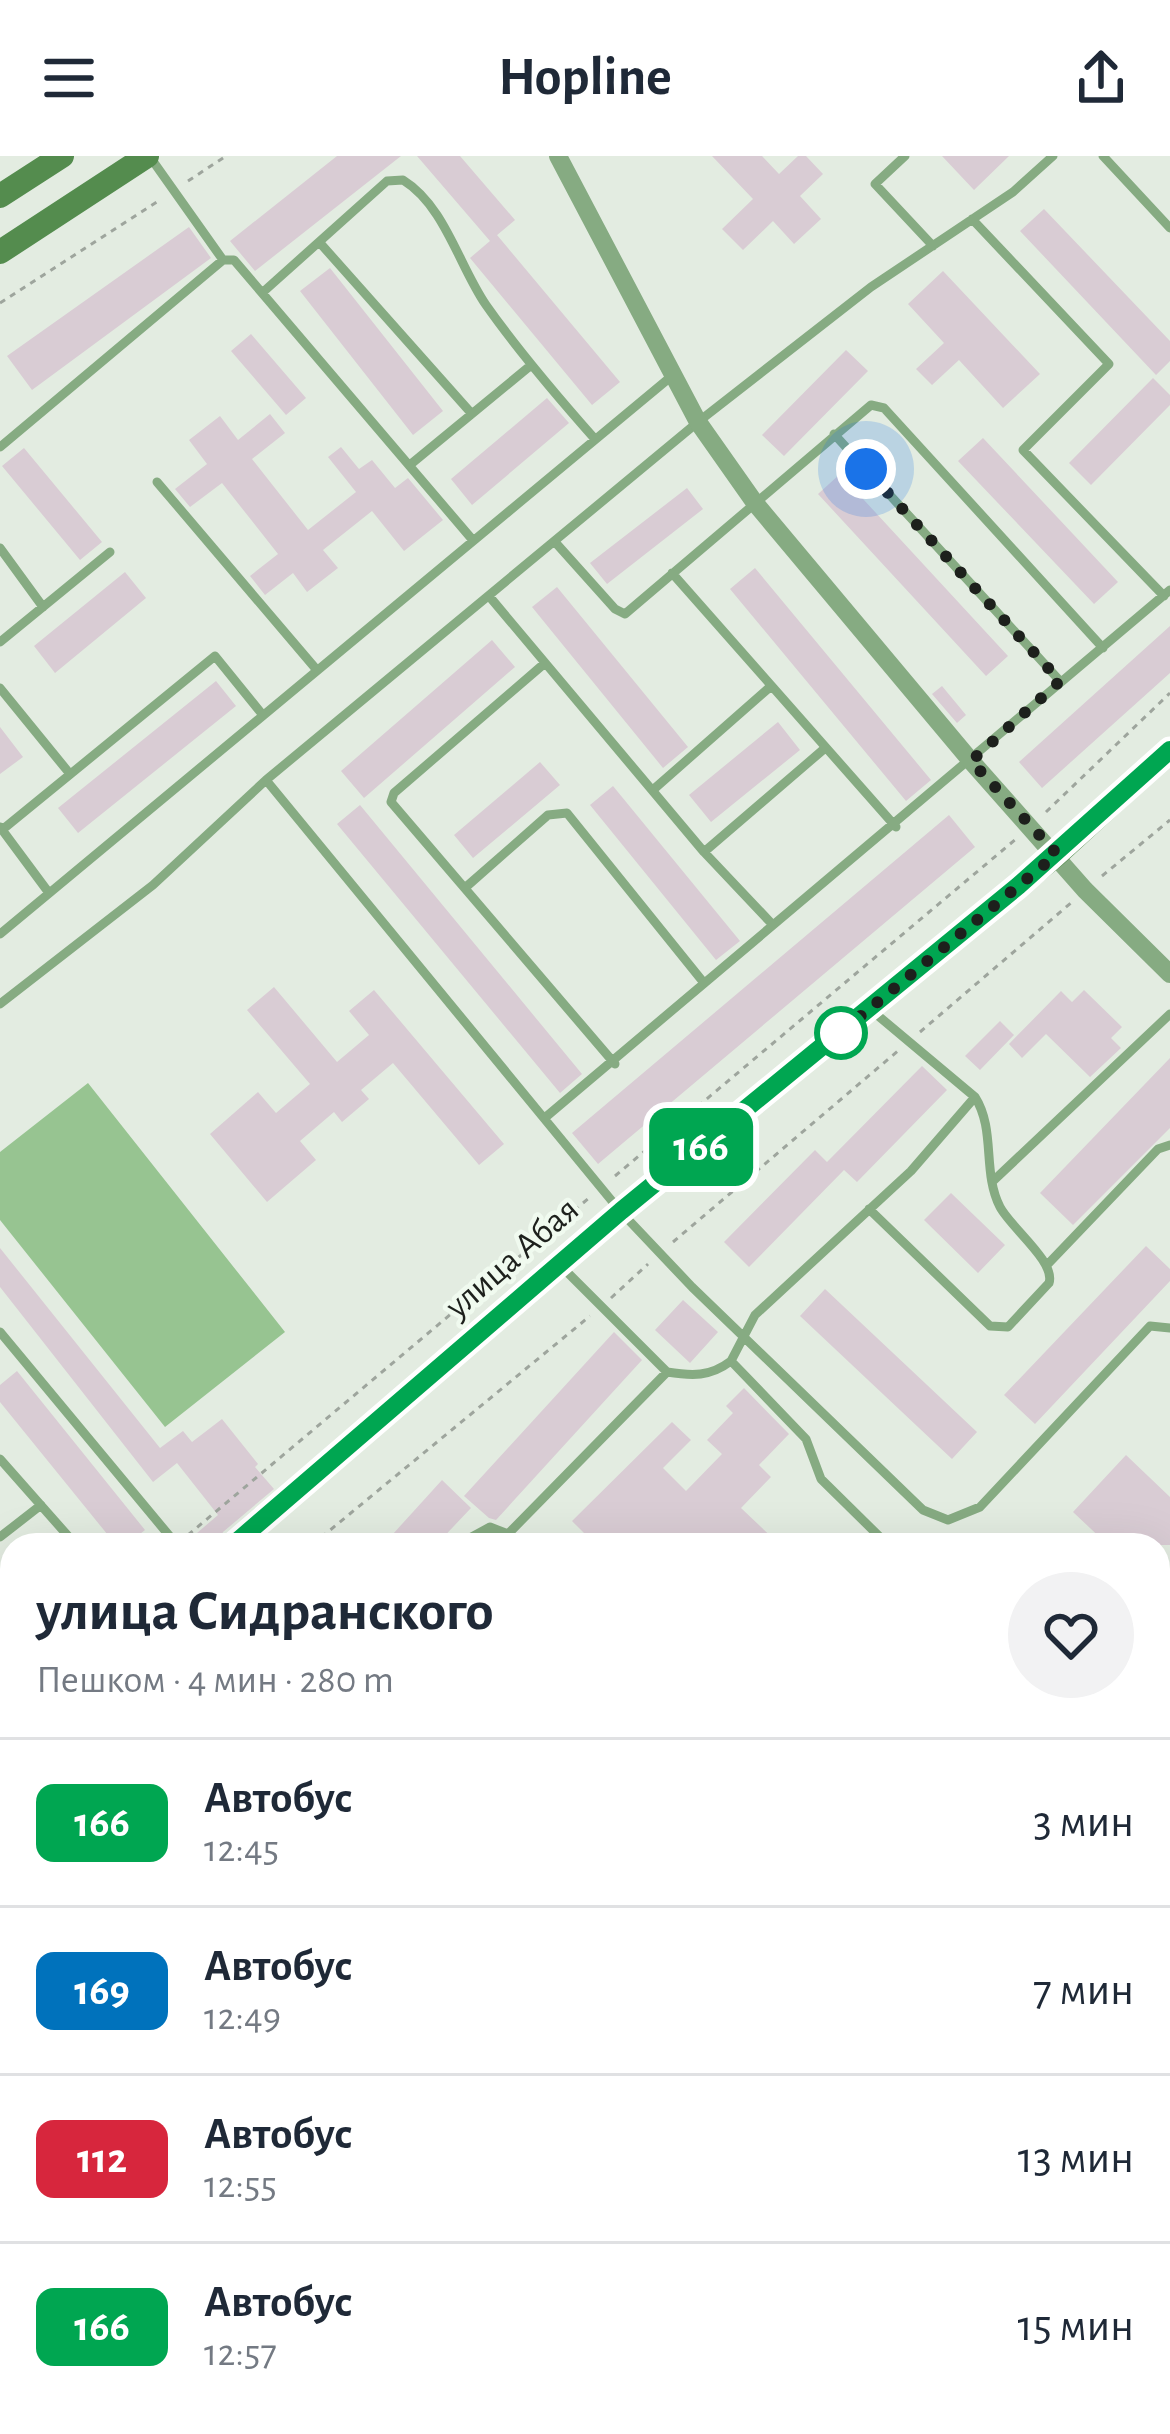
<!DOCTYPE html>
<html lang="ru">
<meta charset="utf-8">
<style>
:root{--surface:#fff;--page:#f2f2f3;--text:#1f2937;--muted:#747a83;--line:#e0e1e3}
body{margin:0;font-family:"Alegreya Sans",sans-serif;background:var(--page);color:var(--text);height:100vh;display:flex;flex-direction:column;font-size:45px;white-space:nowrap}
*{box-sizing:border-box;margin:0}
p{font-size:39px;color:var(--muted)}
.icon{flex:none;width:66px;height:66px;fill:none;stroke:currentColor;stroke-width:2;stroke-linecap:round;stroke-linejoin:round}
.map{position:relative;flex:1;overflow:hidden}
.side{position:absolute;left:0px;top:1377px;width:1170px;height:903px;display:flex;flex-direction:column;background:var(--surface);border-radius:36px 36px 0 0;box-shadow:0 12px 48px #0002}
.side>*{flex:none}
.badge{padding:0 24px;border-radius:18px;font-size:42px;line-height:78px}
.you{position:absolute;width:60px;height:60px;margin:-30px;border:9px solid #fff;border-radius:50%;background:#1a73e8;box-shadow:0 0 0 18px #1a73e833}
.map>.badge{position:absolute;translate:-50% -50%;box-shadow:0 0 0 6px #fff}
.round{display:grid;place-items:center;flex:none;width:126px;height:126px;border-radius:63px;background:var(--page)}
.headline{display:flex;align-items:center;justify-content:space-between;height:204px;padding:0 36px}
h1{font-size:57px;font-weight:700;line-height:90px}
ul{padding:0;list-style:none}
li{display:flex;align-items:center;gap:36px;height:168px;padding:0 36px;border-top:3px solid var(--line)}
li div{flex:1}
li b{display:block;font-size:45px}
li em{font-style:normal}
li .badge{min-width:132px;font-weight:700;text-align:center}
header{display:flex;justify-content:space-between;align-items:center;height:156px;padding:0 36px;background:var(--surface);font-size:54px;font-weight:700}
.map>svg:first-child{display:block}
</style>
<header><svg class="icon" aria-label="menu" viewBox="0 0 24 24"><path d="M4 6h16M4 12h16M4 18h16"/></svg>Hopline<svg class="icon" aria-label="share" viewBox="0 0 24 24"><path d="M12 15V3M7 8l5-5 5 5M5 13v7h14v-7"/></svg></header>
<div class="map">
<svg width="1170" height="2278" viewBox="0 0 1170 2278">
<rect width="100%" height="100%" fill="#e3ece1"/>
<path fill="#97c491" d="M88,927L285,1176L165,1271L0,1064V996Z
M1170,1751V1869L1158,1858V1765Z"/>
<path fill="#d9ccd4" d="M337,0H401L255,115L230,85Z
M417,0H460L515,64L490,85Z
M712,0H762L779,18L798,0H806L823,18L800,40L821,63L794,88L773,65L743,94L722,73L753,43Z
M942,0H1009L974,34Z
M1044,53L1170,185V205L1156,219L1020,75Z
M189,71L211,102L32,234L7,200Z
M497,79L620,226L592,249L470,102Z
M330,112L443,255L413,279L300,135Z
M943,115L1040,218L1003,252L959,204L932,229L916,213L944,187L908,148Z
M251,178L306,242L286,259L231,195Z
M846,194L868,215L784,300L762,279Z
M1153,222L1170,239V249L1091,329L1069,307Z
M547,242L569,267L472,349L451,323Z
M270,258L285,277L252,303L308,374L356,336L328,301L341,291L359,313L372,304L395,332L408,322L443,364L404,395L372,355L323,394L338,412L307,436L293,417L265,439L250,420L278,398L222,327L190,351L175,333L207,308L189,284L220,260L238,284Z
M983,282L1118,426L1094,448L958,305Z
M24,292L102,386L80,404L2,310Z
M840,318L1008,500L986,520L818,338Z
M687,332L703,353L607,428L590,407Z
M755,412L931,624L906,645L730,433Z
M125,416L146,442L55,517L34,490Z
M557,431L688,591L663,612L532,451Z
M1170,470V517L1042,632L1019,606Z
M492,484L515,511L364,642L341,615Z
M216,525L236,550L78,677L58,652Z
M942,530L966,559L957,567L932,538Z
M778,566L800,594L711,666L689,639Z
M0,571L23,601L0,618Z
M540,606L560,629L473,702L454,679Z
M613,630L740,785L716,804L590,649Z
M360,649L582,918L560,937L337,668Z
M949,659L975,691L598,1008L572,977Z
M274,831L337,906L369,879L349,855L374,834L504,988L479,1009L393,907L361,934L369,943L342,966L334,956L300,985L316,1004L267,1046L210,978L258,936L276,957L310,928L247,854Z
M1084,834L1122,871L1111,882L1121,892L1090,921L1046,878L1022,902L1009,888L1061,835L1072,846Z
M1000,865L1014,879L980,914L965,900Z
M1170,902V972L1073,1069L1040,1037Z
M922,910L947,934L857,1026L844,1014L749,1111L724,1086L815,994L827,1006Z
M951,1037L1005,1089L978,1117L924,1064Z
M1146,1090L1170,1113V1125L1035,1268L1004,1239Z
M0,1092L160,1292L183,1275L192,1286L222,1263L258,1308L255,1311L274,1333L223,1376L217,1389H207L197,1377L218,1359L177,1307L153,1326L0,1131Z
M825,1133L977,1276L952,1303L800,1160Z
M683,1144L718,1176L690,1207L655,1174Z
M614,1176L642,1204L496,1364L489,1362L464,1340Z
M17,1215L145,1374L126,1389H116L0,1246V1229Z
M744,1232L789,1278L759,1309L771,1321L741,1352L780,1389H596L572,1365L672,1266L691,1284L663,1312L686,1335L722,1298L707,1284L733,1257L726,1250Z
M1126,1299L1170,1341V1389H1108L1073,1356Z
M442,1324L471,1352L436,1389H383Z"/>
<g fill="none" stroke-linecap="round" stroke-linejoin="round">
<path stroke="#9ea59d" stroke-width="3" stroke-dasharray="6 6" stroke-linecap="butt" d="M188,25L226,0
M0,147L160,44
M1046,656L1170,537
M1102,720L1170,664
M920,876L1072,746
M615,1020L1016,683
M673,1086L899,894
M611,1142L648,1108
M188,1379L589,1042
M312,1389L590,1160
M0,1533L12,1522
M0,1649L12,1638"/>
<path stroke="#86ab82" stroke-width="9" d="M905,0L875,28L933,90
M1103,0L1170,72
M150,1L223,104
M972,63L1109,208L1023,294L1164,440
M320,87L472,258
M262,137L387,25L403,24C445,50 459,110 486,149C519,196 556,239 594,282
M834,278L1060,525
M0,291L223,104H234L471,382
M411,308L530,210
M157,326L316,513
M555,386L615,453L625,458L871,249L884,252L1103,492
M0,392L43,451
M672,417L896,671
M489,440L704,696L773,769
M0,486L110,396
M545,507L394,637L391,646L615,908
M0,532L70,618
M266,624L621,1056L692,1131L923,1354L948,1364L980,1351L1150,1170L1170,1172
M654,633L770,531
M0,671L49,737
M2,674L215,500L262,558
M704,696L824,593
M466,731L548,659L567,657L704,827
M0,778L673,219
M0,848L153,729L266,624L698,266L871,131L1013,36L1053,0
M547,960L1170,434
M992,1026L1170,858
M869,1053L990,1170L1008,1171L1049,1127C1056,1106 1011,1072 1000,1051C982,1016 996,974 975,941L870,853
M560,1109L667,1216
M1047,1109L1158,993L1170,989
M0,1176L177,1389
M0,1303L76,1389
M0,1381L41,1349
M457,1389L490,1371L508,1378L667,1216C692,1220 710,1221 731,1205
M888,1389L821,1323L806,1283L731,1205L755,1159L911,1015L975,941
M0,1510L12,1500
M0,1797L12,1787
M0,1829L12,1840
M0,2000L12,2012
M1158,2029L1170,2017
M0,2082L12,2093
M0,2110L12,2099
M1158,2239L1170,2227
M0,2241L12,2252
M28,2268L38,2278
M156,2268L166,2278
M459,2268L469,2278
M777,2268L787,2278
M888,2268L897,2278
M1075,2268L1085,2278
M722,2278L732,2268
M1122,2278L1131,2268"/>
<path stroke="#86ab82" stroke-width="18" d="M558,0L698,266L755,347L971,605L1085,734L1170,818"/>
<path stroke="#548c4e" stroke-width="24" d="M0,40L62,0
M0,96L147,0
M234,1389L621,1056L1057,698L1170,594
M0,1587L12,1577"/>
</g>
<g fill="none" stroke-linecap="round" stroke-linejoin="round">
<g stroke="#fff" stroke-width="27">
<path id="line" d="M233,1389L621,1055L1018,730L1170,594"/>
</g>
<use href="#line" stroke="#00a651" stroke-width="18"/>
<path stroke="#1d201c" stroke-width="12" stroke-dasharray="0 21.6" d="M841,877L834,882L1057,698L971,605L1060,525L866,313"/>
</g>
<circle fill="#fff" stroke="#00a651" stroke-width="6" cx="841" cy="877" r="24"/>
<g text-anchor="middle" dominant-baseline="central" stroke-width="9" stroke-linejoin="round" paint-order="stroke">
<g font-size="36" fill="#1d201c" stroke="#f0faef">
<text transform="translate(512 1102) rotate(-41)">улица Абая</text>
</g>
</g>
</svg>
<div class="you" style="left:866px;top:313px"></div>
<b class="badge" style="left:701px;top:991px;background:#00a651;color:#fff">166</b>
<section class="side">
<div class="headline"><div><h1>улица Сидранского</h1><p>Пешком · 4 мин · 280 m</p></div><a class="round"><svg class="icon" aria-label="heart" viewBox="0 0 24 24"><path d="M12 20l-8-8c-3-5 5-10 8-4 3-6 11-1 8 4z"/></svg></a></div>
<ul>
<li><span class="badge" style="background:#00a651;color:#fff">166</span><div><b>Автобус</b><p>12:45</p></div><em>3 мин</em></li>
<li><span class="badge" style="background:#0072bc;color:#fff">169</span><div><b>Автобус</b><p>12:49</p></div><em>7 мин</em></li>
<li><span class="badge" style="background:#d7263d;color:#fff">112</span><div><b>Автобус</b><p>12:55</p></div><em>13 мин</em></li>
<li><span class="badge" style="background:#00a651;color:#fff">166</span><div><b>Автобус</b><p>12:57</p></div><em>15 мин</em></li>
</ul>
</section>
</div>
